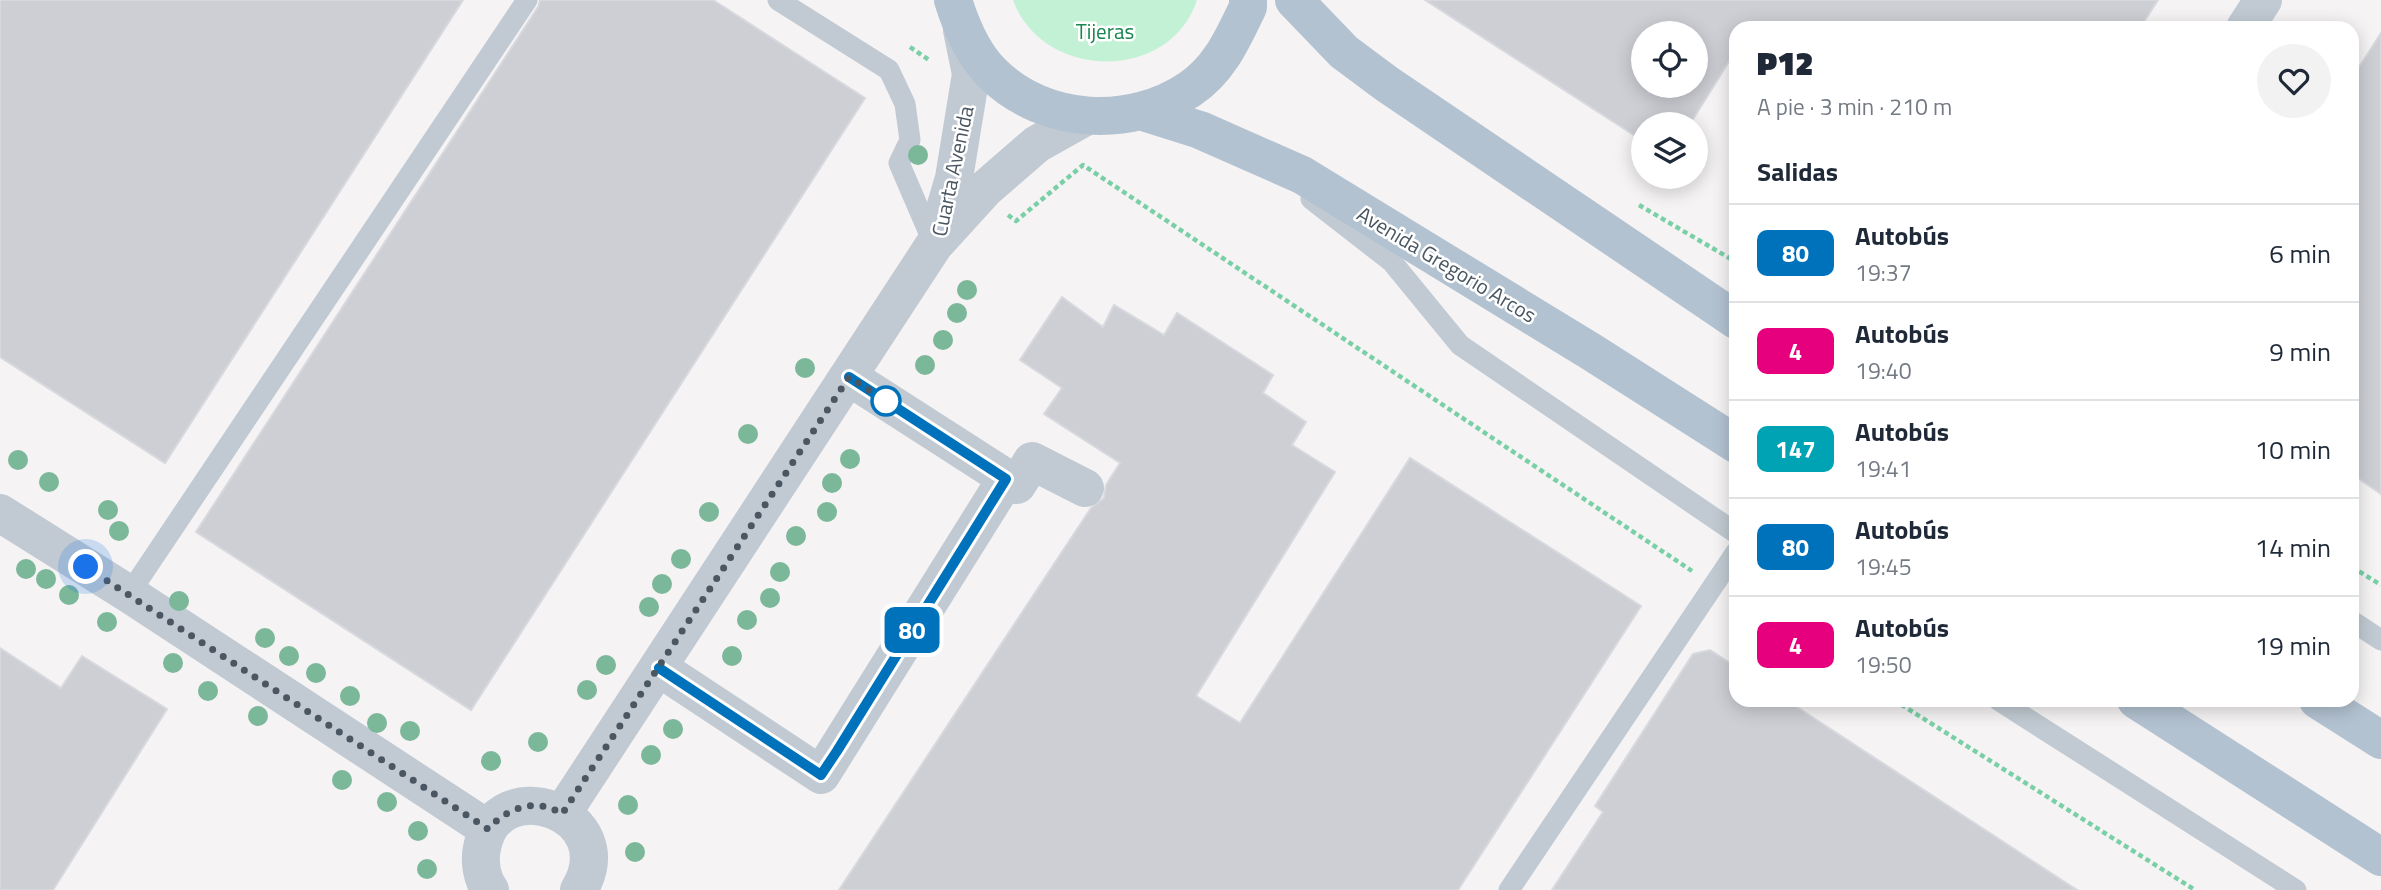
<!DOCTYPE html>
<html lang="es">
<meta charset="utf-8">
<style>
:root{--surface:#fff;--page:#f2f2f3;--text:#1f2937;--muted:#747a83;--line:#e0e1e3}
body{margin:0;font-family:"Titillium Web",sans-serif;background:var(--page);color:var(--text);height:100vh;display:flex;flex-direction:column;font-size:26px;white-space:nowrap}
*{box-sizing:border-box;margin:0}
p{font-size:23px;color:var(--muted)}
.icon{flex:none;width:38px;height:38px;fill:none;stroke:currentColor;stroke-width:2;stroke-linecap:round;stroke-linejoin:round}
.map{position:relative;flex:1;overflow:hidden}
.details{position:absolute;left:1729px;top:21px;width:630px;height:686px;display:flex;flex-direction:column;background:var(--surface);border-radius:21px;box-shadow:0 4px 18px #0003}
.details>*{flex:none}
.badge{padding:0 14px;border-radius:10px;font-size:24px;line-height:46px}
.buttons{position:absolute;left:1631px;top:21px;display:grid;gap:14px}
.buttons a{display:grid;place-items:center;width:77px;height:77px;border-radius:50%;background:var(--surface);box-shadow:0 4px 18px #0003;font-size:35px}
.you{position:absolute;width:35px;height:35px;margin:-18px;border:5px solid #fff;border-radius:50%;background:#1a73e8;box-shadow:0 0 0 10px #1a73e833}
.map>.badge{position:absolute;translate:-50% -50%;box-shadow:0 0 0 4px #fff}
h2{padding:0 28px;font-size:26px;line-height:63px}
.round{display:grid;place-items:center;flex:none;width:74px;height:74px;border-radius:37px;background:var(--page)}
.headline{display:flex;align-items:center;justify-content:space-between;height:119px;padding:0 28px}
h1{font-size:33px;font-weight:800;line-height:52px}
ul{padding:0;list-style:none}
li{display:flex;align-items:center;gap:21px;height:98px;padding:0 28px;border-top:2px solid var(--line)}
li div{flex:1}
li b{display:block;font-size:26px}
li em{font-style:normal}
li .badge{min-width:77px;font-weight:700;text-align:center}
.map>svg:first-child{display:block}
</style>
<div class="map">
<svg width="2381" height="890" viewBox="0 0 2381 890">
<rect width="100%" height="100%" fill="#f5f3f3"/>
<path fill="#c3f1d5" d="M1013,0H1197C1170,83 1042,81 1013,0Z"/>
<path fill="#cdcfd5" stroke="#d7d9de" stroke-width="2" fill-rule="evenodd" d="M0,0H463L165,463L0,357Z
M540,0H713L865,98L471,710L196,532L538,7Z
M1425,0H2158L2140,28H1736V50L1690,124H1643V141ZM1643,33H1696V86H1643Z
M2381,33V494L2352,474V78Z
M1062,297L1103,327L1114,305L1164,335L1177,313L1273,375L1263,393L1306,422L1292,445L1335,472L1196,696L1240,723L1410,458L1641,606L1458,890H839L1091,508L1104,498L1106,485L1120,463L1044,414L1062,388L1020,360Z
M0,648L61,688L82,656L167,709L53,890H0Z
M1710,650L1736,667V700H1786L2077,890H1552L1603,812L1595,806L1693,654Z"/>
<g fill="none" stroke-linecap="round" stroke-linejoin="round">
<path stroke="#7ad0a6" stroke-width="4.5" stroke-dasharray="5 3.5" stroke-linecap="butt" d="M910,47L929,60
M1639,205L1736,262
M1008,215L1016,221L1083,165L1692,571
M2352,567L2381,585
M1894,700L2195,890"/>
<path stroke="#c1cad2" stroke-width="21" d="M778,0L889,70L905,104L910,140L899,163L933,242
M1311,199L1392,262L1460,345L1736,533
M129,594L527,0
M2352,621L2381,640
M1998,700L2296,890
M1509,890L1736,552"/>
<path stroke="#c1cad2" stroke-width="38" d="M2245,28L2263,0
M937,236L954,178L971,74L962,30
M849,377L1017,485L1032,461L1085,488
M0,513L129,594L488,829
M659,668L821,775L1006,479
M562,814L934,245L985,189L1037,144L1087,116
M490,890C482,879 479,862 482,848C496,768 625,813 579,890"/>
<path stroke="#b3c2d1" stroke-width="38" d="M953,0C961,26 973,55 993,74C1045,125 1131,129 1190,89C1220,69 1233,38 1248,7V0
M1294,0L1344,52L1387,84L1736,320
M1143,112L1200,130L1302,175L1590,351L1736,444
M2136,700L2381,857
M2318,700L2381,740"/>
</g>
<g fill="#7bb799">
<circle cx="918" cy="155" r="10"/>
<circle cx="967" cy="290" r="10"/>
<circle cx="957" cy="313" r="10"/>
<circle cx="943" cy="340" r="10"/>
<circle cx="925" cy="365" r="10"/>
<circle cx="805" cy="368" r="10"/>
<circle cx="748" cy="434" r="10"/>
<circle cx="850" cy="459" r="10"/>
<circle cx="18" cy="460" r="10"/>
<circle cx="49" cy="482" r="10"/>
<circle cx="832" cy="483" r="10"/>
<circle cx="108" cy="510" r="10"/>
<circle cx="709" cy="512" r="10"/>
<circle cx="827" cy="512" r="10"/>
<circle cx="119" cy="531" r="10"/>
<circle cx="796" cy="536" r="10"/>
<circle cx="681" cy="559" r="10"/>
<circle cx="26" cy="569" r="10"/>
<circle cx="780" cy="572" r="10"/>
<circle cx="46" cy="579" r="10"/>
<circle cx="662" cy="584" r="10"/>
<circle cx="69" cy="595" r="10"/>
<circle cx="770" cy="598" r="10"/>
<circle cx="179" cy="601" r="10"/>
<circle cx="649" cy="607" r="10"/>
<circle cx="747" cy="620" r="10"/>
<circle cx="107" cy="622" r="10"/>
<circle cx="265" cy="638" r="10"/>
<circle cx="289" cy="656" r="10"/>
<circle cx="732" cy="656" r="10"/>
<circle cx="173" cy="663" r="10"/>
<circle cx="606" cy="665" r="10"/>
<circle cx="316" cy="673" r="10"/>
<circle cx="587" cy="690" r="10"/>
<circle cx="208" cy="691" r="10"/>
<circle cx="350" cy="696" r="10"/>
<circle cx="258" cy="716" r="10"/>
<circle cx="377" cy="723" r="10"/>
<circle cx="673" cy="729" r="10"/>
<circle cx="410" cy="731" r="10"/>
<circle cx="538" cy="742" r="10"/>
<circle cx="651" cy="755" r="10"/>
<circle cx="491" cy="761" r="10"/>
<circle cx="342" cy="780" r="10"/>
<circle cx="387" cy="802" r="10"/>
<circle cx="628" cy="805" r="10"/>
<circle cx="418" cy="831" r="10"/>
<circle cx="635" cy="852" r="10"/>
<circle cx="427" cy="869" r="10"/>
</g>
<g fill="none" stroke-linecap="round" stroke-linejoin="round">
<g stroke="#fff" stroke-width="16">
<path id="line" d="M659,668L821,775L837,751L1006,479L849,377"/>
</g>
<use href="#line" stroke="#0072bc" stroke-width="10"/>
<path stroke="#4a5661" stroke-width="7" stroke-dasharray="0 12.6" d="M86,567L488,829C507,808 536,797 562,814L849,377L894,406L886,401"/>
</g>
<circle fill="#fff" stroke="#0072bc" stroke-width="3.5" cx="886" cy="401" r="14"/>
<g text-anchor="middle" dominant-baseline="central" stroke-width="5" stroke-linejoin="round" paint-order="stroke">
<g font-size="21" fill="#17864f" stroke="#fff">
<text x="1105" y="31">Tijeras</text>
</g>
<g font-size="21" fill="#4a5661" stroke="#fff">
<text transform="translate(952 171) rotate(-78)">Cuarta Avenida</text>
<text transform="translate(1447 264) rotate(31)">Avenida Gregorio Arcos</text>
</g>
</g>
</svg>
<div class="buttons">
<a><svg class="icon" aria-label="locate" viewBox="0 0 24 24"><circle cx="12" cy="12" r="6"/><path d="M12 2v4M12 18v4M2 12h4M18 12h4"/></svg></a>
<a><svg class="icon" aria-label="layers" viewBox="0 0 24 24"><path d="M12 4l9 5-9 5-9-5zM3 14l9 5 9-5"/></svg></a>
</div>
<div class="you" style="left:86px;top:567px"></div>
<b class="badge" style="left:912px;top:630px;background:#0072bc;color:#fff">80</b>
<section class="details">
<div class="headline"><div><h1>P12</h1><p>A pie · 3 min · 210 m</p></div><a class="round"><svg class="icon" aria-label="heart" viewBox="0 0 24 24"><path d="M12 20l-8-8c-3-5 5-10 8-4 3-6 11-1 8 4z"/></svg></a></div>
<h2>Salidas</h2>
<ul>
<li><span class="badge" style="background:#0072bc;color:#fff">80</span><div><b>Autobús</b><p>19:37</p></div><em>6 min</em></li>
<li><span class="badge" style="background:#e6007e;color:#fff">4</span><div><b>Autobús</b><p>19:40</p></div><em>9 min</em></li>
<li><span class="badge" style="background:#00a3b4;color:#fff">147</span><div><b>Autobús</b><p>19:41</p></div><em>10 min</em></li>
<li><span class="badge" style="background:#0072bc;color:#fff">80</span><div><b>Autobús</b><p>19:45</p></div><em>14 min</em></li>
<li><span class="badge" style="background:#e6007e;color:#fff">4</span><div><b>Autobús</b><p>19:50</p></div><em>19 min</em></li>
</ul>
</section>
</div>
